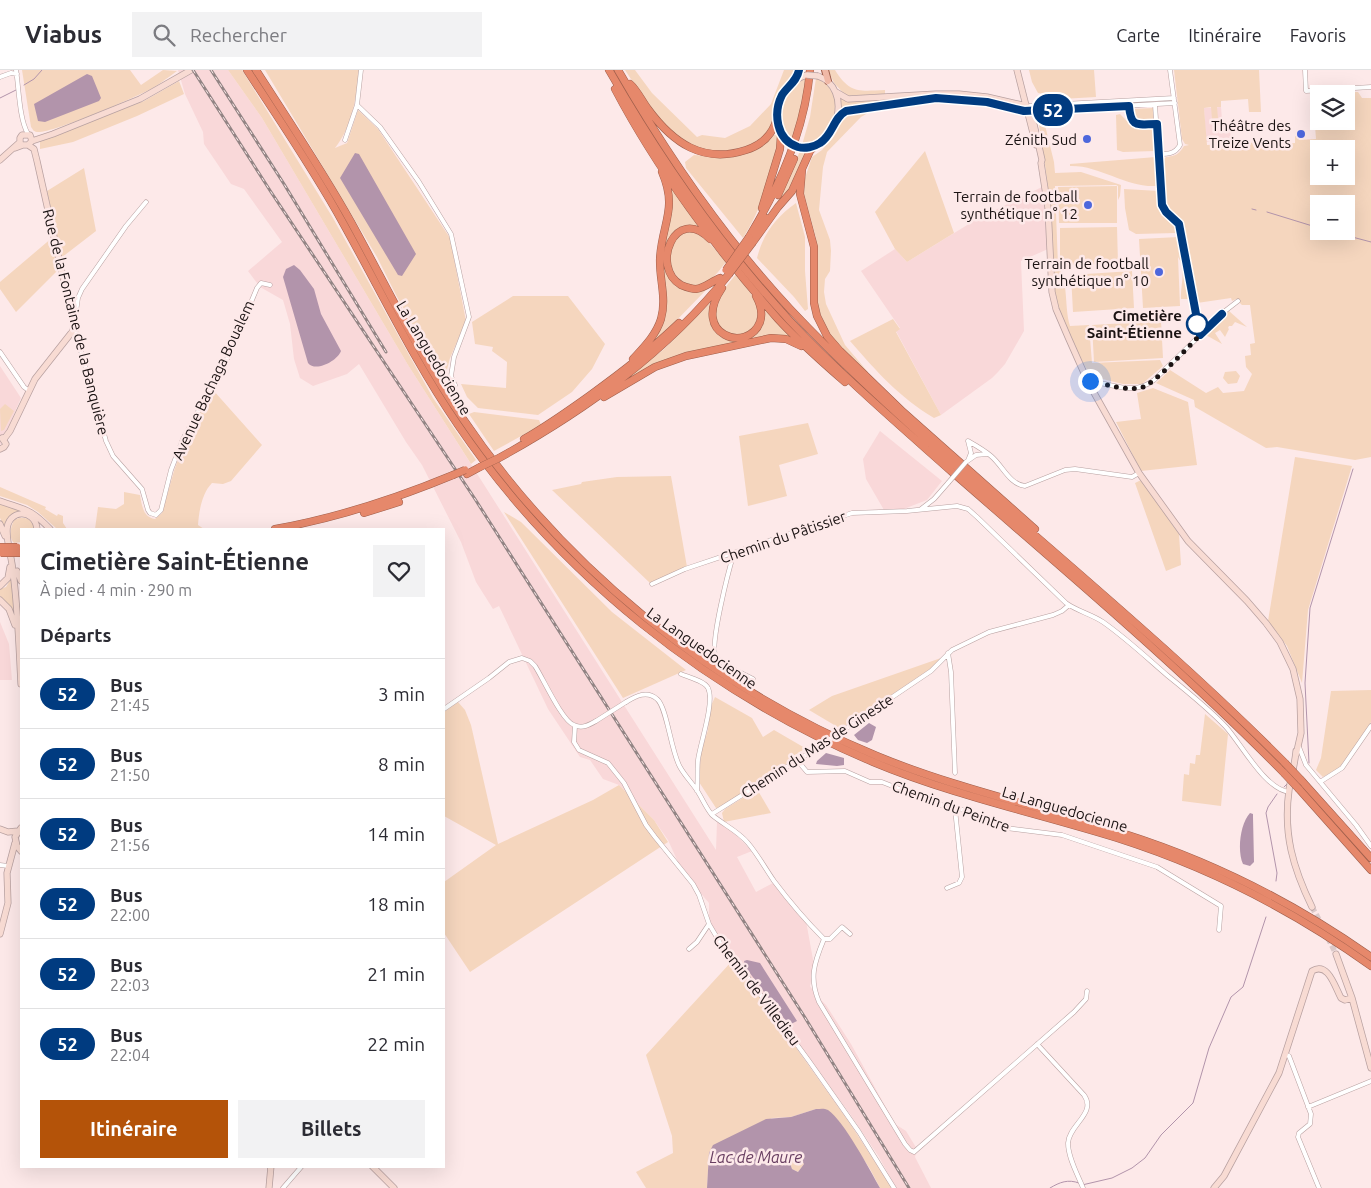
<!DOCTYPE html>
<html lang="fr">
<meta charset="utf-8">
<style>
:root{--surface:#fff;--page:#f2f2f3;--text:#2b2b33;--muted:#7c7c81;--line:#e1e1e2;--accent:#b45309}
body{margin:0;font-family:Ubuntu,sans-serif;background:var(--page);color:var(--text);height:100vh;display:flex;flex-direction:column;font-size:19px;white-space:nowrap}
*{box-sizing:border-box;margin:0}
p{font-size:16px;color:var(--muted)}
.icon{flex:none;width:28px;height:28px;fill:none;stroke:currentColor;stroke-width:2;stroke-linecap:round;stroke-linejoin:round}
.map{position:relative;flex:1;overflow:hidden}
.sheet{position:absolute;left:20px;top:458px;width:425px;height:640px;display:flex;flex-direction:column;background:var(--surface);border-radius:0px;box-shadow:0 5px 20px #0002}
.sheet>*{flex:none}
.badge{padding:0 10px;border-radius:16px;font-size:18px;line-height:32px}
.tools{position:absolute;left:1310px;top:15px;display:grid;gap:10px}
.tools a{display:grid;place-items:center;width:45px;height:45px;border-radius:0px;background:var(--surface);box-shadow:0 5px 20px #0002;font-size:25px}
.you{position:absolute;width:25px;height:25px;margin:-12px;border:4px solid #fff;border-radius:50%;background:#1a73e8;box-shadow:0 0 0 8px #1a73e833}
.map>.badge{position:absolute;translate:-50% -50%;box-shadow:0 0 0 2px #fff}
h2{padding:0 20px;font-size:19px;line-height:45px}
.round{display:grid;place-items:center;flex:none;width:52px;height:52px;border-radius:0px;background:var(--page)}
.head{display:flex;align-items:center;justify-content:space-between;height:85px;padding:0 20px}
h1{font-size:24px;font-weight:600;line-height:38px}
.button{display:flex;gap:10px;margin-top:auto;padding:10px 20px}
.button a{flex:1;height:58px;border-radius:0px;background:var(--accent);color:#fff;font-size:20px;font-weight:600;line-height:58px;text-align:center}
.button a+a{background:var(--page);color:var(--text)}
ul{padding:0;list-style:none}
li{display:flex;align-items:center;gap:15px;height:70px;padding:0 20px;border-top:1px solid var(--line)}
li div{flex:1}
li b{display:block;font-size:19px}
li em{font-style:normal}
li .badge{min-width:55px;font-weight:700;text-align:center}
header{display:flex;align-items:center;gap:30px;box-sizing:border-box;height:70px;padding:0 25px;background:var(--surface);border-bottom:1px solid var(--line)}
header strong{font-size:24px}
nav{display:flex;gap:28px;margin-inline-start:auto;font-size:18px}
.search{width:350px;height:45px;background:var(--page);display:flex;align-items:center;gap:12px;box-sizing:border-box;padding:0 18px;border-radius:0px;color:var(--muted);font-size:19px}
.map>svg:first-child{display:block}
</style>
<header>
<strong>Viabus</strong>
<div class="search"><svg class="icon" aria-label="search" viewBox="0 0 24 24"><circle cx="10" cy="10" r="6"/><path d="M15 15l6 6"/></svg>Rechercher</div>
<nav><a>Carte</a><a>Itinéraire</a><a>Favoris</a></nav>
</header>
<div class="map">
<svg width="1371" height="1118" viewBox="0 0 1371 1118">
<rect width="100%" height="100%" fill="#fde9e9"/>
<path fill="#f9d8d9" d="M178,0H228L262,48L408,295L716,780L717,752L733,762L752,781L737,787L756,822L775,812L806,851L814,895L810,916L815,924L826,935L851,974L895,1054L906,1061L917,1079L915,1087L931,1118H896L879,1087L850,1044L709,854V833L682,801L668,770L654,750L619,715L603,709L590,690L580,687L548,639L499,536L493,539L476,512L461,472L422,395L406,372L359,294L347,304L313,316L300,308L294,289L290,254L283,230L260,217L248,201L282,172L244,119L231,114L204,74L203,62L185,24Z
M1221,37L1223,61L1230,60L1231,70L1206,72L1204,38Z
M1044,116L1048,179L1021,191L1024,261L1005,294L998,302L992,308L941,345L896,261L900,258L861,201L895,179L907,192L977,149Z
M0,296L21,328L0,376Z
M880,361L942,411L927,430L901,440H884L866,409L863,389Z
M0,552L9,574L12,610H0Z"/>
<path fill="#f5d6be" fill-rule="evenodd" d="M22,0H130L141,15L163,0L177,1C167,8 158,16 147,21C131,29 51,64 37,62C33,61 34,61 31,57Z
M228,0H242L333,148L433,328L476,390L471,394L408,295L262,48Z
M265,0H359C356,29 353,55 335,78L347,73L358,40L378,59L450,168L466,251L450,288L444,311L396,225L377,187Z
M625,0H635L652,23L697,67L702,65L725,68L750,56L771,34L784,0H796L794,6L780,22L778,28L775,50L768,63L751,75L721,82L699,79L668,60L648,35Z
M828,0H835C850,24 859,21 885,20V24L846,26L834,13Z
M1029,0H1094L1096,27L1044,30V24L1038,23L1032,12Z
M1174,0H1259L1261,42H1249L1248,29L1221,31V37H1217L1218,48L1212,49L1211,37L1204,38L1207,75L1266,72L1268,75L1295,73V66H1299V70L1316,69L1314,42H1319V51H1346V24H1329V22H1358L1362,28H1371V387L1355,390L1277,377L1266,378L1195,337L1194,330L1156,313L1170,300L1206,323L1218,317L1223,323L1244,321L1252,304L1246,297L1245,286L1251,285L1250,274L1255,273L1250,235H1242L1236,229L1232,231L1231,228L1197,233L1182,152L1168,140L1165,134L1162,91L1166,87C1176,86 1179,84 1184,76L1189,75L1185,74L1182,69ZM1319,79H1346V106H1319ZM1319,134H1346V161H1319Z
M806,8L801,39L792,71C776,57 776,27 795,13C798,11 803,10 806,8Z
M816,8C822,11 828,14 832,20C840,35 834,64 817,72C813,74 806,74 802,75L810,47Z
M179,11L184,24L137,46L73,72L40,79V71L144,31Z
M944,26L840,43L841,28L849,31Z
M945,30H960L962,32L914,35L871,41L861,47L827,82L823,97L819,140L830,170L831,181L830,201L825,209L824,222L826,234L845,275L868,302L867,303L840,278L829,263L820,243L817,232L816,168L804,124L805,108L812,87L822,80L827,74L844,48L849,44L888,37Z
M1153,38L1154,52L1138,53L1134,50L1132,39Z
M1120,44L1132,56H1154L1155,81L1123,82L1117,80L1116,45Z
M1043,47L1054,92L1055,103L1081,102L1121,115L1120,126L1118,130V116L1116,115L1055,116L1058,196C1069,213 1064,236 1070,256L1089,255L1092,293L1160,290L1163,296L1142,314H1123L1090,306C1076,277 1058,250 1053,218C1049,190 1052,160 1049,131C1047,103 1042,76 1038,48Z
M774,65H778C778,77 775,88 772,100C765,124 757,146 743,168L686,98L685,92L694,85L710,86L764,74Z
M800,81L803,82L805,85L788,124L774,139Z
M925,81L954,163L907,192L895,179L875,142Z
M1156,87L1157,116C1126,118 1100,95 1070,96V94Z
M84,98L96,161L61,188L47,121Z
M1117,116V153H1059L1058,117Z
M670,117H672L704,161L674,163C672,174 666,188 666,199C667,210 680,220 691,222C697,223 702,221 707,219L674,253L648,277L661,256L662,191Z
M1124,119L1159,121L1160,143L1174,152L1176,163L1136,164L1129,160L1125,138Z
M796,133L805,167V201L808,239L805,241L794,227L757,188C763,164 776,147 796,133Z
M1117,157L1118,194L1060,195V158Z
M686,161C704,162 715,180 726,192C718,202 710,214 697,216C693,217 689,215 686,213C665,204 665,170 686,161Z
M53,167L60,198L16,242L0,219V212Z
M1179,167L1189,229H1181C1180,215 1187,200 1178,187L1180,236L1143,238L1139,169Z
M1132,201L1134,238L1073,242L1071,205Z
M736,204C744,214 761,233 758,246C757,251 754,256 751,261C747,263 741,266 736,265C720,263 711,249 716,234C720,223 729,213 736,204Z
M513,226H568L605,274L592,299L572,322L538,345L478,338L467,327L461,314L506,318L507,292L492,281L493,277L475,274L472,252Z
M712,231L719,264L752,265L764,235L793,269L786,266L682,285L607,322L663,280Z
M1229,241L1247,257L1235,252L1232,256H1229L1228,258L1229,259L1225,267L1220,260L1215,263L1222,274L1204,264Z
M893,249L900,259L896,262L941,345L934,348C899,327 877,302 850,271Z
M1161,251L1163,288L1094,292L1092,255Z
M1236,301L1240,306L1237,313L1228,314L1223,308L1225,302Z
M1153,318L1188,332L1197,395L1141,401L1116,352L1141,349L1137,323Z
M213,320L262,375L231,411L223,414L212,413C202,423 199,441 198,455L204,459H95L98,437L116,439L124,434V422L140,425C142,436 143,447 155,449L162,443L174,401L187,364Z
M5,334L14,341L4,360L1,361L0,339Z
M474,342L539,350L541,355L494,381L469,344Z
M808,353L818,384L779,395L787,426L748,436L739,366Z
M1295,387L1352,396L1308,540L1302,613L1287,576L1268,551Z
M671,406L687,497L650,513L552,420L581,414L582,412L617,407Z
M1141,410L1179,464L1181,495L1166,501L1135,413Z
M0,417L46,437L45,439L57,446L58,444L63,446V453L67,459H57L38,442L27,435L0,426Z
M0,434L2,435L27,442C13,441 8,445 5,458L0,448Z
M504,442L521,452L612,542L686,600L623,628Z
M19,448C28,447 32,450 35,459H21V472L14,473C8,467 11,456 14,450Z
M12,507L15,546L12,539L0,526V519L6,517Z
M941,588L933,597L841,659L809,640L832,626Z
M1371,620V652L1367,660L1339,698L1323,707L1316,700L1321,688L1331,621Z
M715,627L752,648L763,667L774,660L805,678L783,697V699L724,737L716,738L699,712L701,682L708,660L710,638Z
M458,632L465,640L471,655L498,774L593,730L619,715L654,750L668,772L470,902L444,863V812L496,775L444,746V642Z
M1205,644L1228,664L1221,736L1182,731L1184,704L1189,705L1190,693L1195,694L1196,685H1200Z
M757,719L771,743L724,752L722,743L725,739Z
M732,891L735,892L849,1052L892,1118H880L870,1099L837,1049L816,1039L791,1047L772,1048L709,1083L707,1118H646L636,1102L673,1083L672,1066L646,985Z
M796,1081L804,1094L798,1102L792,1099L787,1084Z"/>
<path fill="#b294ab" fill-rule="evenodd" d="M87,4L92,6L101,28L99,31L45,52L38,51L34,34Z
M355,83L359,84L416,184L402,206L398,205L340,108Z
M294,195L300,200L314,219L321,244L341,281C338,290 316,303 308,293L283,207L286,199Z
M869,653L876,657L872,670L867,673L858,670L854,665Z
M826,683L844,688V695L837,696L816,694L817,691Z
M1250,743L1253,744V747L1254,792L1250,796L1243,794C1237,781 1240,754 1250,743Z
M747,890L760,893L797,951L789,955L746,898L744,891Z
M816,1039C820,1039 824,1038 828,1040C844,1051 870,1100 880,1118H707L709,1083L713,1075L766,1049L791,1047ZM796,1081L804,1094L798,1102L792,1099L787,1084Z"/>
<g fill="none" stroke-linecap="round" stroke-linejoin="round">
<path stroke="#b294ab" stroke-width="1" d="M24,15L34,9L42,0
M0,28L18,19
M1252,139L1256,140
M1267,142L1319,158
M1330,161L1338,163
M1341,164L1371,172
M1309,693L1305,613L1310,538L1353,399
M1284,717L1287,714
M1276,811L1277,803L1266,743L1268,737L1277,724
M1082,1115L1112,1108L1132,1098L1145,1088L1161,1065L1193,1033L1209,978L1231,927L1243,917L1266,847
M1050,1118C1060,1112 1068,1109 1079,1113"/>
<path stroke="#dbc9c9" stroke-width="5.5" stroke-dasharray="5.5 3" stroke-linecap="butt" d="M1312,837L1322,855
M1328,868L1336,884"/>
<g stroke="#b8a1a1" stroke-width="5">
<path id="street" d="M16,0C19,18 19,49 28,64
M1305,0L1306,21L1371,17
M0,7L11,3L17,4
M357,35L380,57L419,112L451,164L469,247L454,287L451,306L455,315
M1155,35L1162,135L1166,142L1179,154L1200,265
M1027,36L1174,28
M1030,41L1175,33
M345,70L357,35L361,0
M1159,84C1168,84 1175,84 1180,75L1170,0
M146,132L126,156L82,219L78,228L74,256L106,371L113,386L142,419L148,440L150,443L156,445L161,440L171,400L183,369L229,285L257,218L261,213L270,215
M0,282L24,317L28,320
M1088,312C1112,312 1132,327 1154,310L1225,241L1238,231
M968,371C975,375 984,380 991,386C1003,396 1009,414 1025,416L1065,400L1075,399L1132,407L1139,403
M968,371L971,383L969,388
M966,392L976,385L987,384
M921,439L934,429L948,413
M734,483C729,499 709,576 716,587C721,594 744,604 753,609
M652,514L685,499L852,443L907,441L957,436L968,439L977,447L1066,533C1077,541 1091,544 1103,552C1126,568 1147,588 1168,606C1188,622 1209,639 1226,657C1242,675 1265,719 1289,722
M948,583L951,602L955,703
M681,604C688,607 705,611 708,618C715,632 700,674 698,690C697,700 698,711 697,721
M626,632C636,626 647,620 657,629C667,637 671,682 680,697C685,706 693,714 698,722C703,730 706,738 712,745C724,755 738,761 748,773C758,785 765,798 774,811C789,831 806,851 824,869H830L842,857L850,864
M444,639L489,608L509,592L522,588L530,591L535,596C543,608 562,651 574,655C582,659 589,655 596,651
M575,656L574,672L579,680L608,693L624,713L646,755L655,767L693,814L699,825L709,854L722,876L735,890L809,991L859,1062L894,1118
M845,659L931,601L952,580L989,562L1053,545L1062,541L1069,535
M1299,677L1306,695L1356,755L1371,776
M797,690L807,702L845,701L870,712H882L938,734L955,739L966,740L1006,758L1062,765L1157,797L1221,836L1219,860
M1320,712L1342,698L1371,656
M712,744L817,678
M0,795L8,796
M947,818L959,813L962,807L955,739
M824,869C814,893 809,908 819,932L905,1074L910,1080L914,1082L1074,942L1086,929L1087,921
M689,879L697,872L709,854
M1037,974L1084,1025C1097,1043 1069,1055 1068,1073C1068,1088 1078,1105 1083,1118
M1286,985L1289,986L1311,1044L1310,1054L1299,1063L1298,1067L1319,1118
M1308,1037L1371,1011
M283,1118L302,1096"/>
</g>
<g stroke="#b8a1a1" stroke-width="7">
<path id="secondary" d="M1017,0L1036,75
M795,10L799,0
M836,22L848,29L936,24H959L987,27L1027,36L1031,41L1042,90L1041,93L1048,138L1052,222L1056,239L1068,267L1088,312L1139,403L1188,471L1247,531L1266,553L1280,572L1293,599L1300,629L1301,663L1296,685
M950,28L987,32L1028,41
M837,48L843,43L853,39L941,28
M791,73C764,56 779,12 807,5
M803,77C839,78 853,18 818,6
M15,78L23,75H28L32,71L53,64L140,29L191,0
M0,90L20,72V68L22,65H30L32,71
M4,369L10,361L35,309L72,262L74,256L37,91L34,79L28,75
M0,379L4,377L6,374L2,368
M0,431C25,440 30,438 50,459
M0,454L5,466
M17,501L21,511
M0,516L8,508L10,497
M0,530L9,539L15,555
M21,614C19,577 18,539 13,502C12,488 7,475 7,461C7,439 35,438 37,459
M1296,681C1295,694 1291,707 1289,720C1283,764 1293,798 1312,837
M21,758L15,767L17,776L21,781
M0,759L8,762L18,761
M0,864L8,833L7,803L15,773
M1336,884L1352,928L1371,998
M372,1096L394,1118
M269,1118L271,1096
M1214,1118L1224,1106L1279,1003L1312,901C1328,891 1335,917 1341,928L1345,930L1352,928"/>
</g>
<g stroke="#9f5f4c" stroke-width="8">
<path id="primary" d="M825,0L828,11"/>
</g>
<g stroke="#9f5f4c" stroke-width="8">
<path id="highway" d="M247,0C280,51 314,100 343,153C381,221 414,291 458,355C560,505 707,622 873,692C952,725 1036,743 1117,768C1208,797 1293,840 1371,896
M256,0C288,50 322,100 351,152C387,217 419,285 461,346C563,497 709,616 877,686C957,719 1043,737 1125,764C1213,792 1296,834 1371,887
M609,0C660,89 720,175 790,251C841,305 897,353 952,402C1064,500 1179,596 1284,703
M618,0C667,85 724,168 791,240C839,291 890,337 942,384C1057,486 1177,584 1285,693
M630,14C637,20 642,31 648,39C673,73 703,94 746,80C762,75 773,64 777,48
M615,19C657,99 718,181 778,249C799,272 822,292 845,312
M802,100L800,124L814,177V233L817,246L827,266L840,281L901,340L1035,459
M778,125L794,89
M762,138L780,79L781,64
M758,162L766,148
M749,167C780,116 805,60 810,0
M710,169C675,134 650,197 681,215C686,217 691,219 696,219C705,218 712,211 720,208
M753,172L778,137L792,121L810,81L816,75
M722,218C690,265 748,284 760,252C763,243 761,235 756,226
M633,289C644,277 656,265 661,249C667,228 659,209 660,188C662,153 678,139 662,102
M604,327L655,297L686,286L771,268L786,269L801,276
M524,369C547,356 568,341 589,326C621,303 651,280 679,253
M499,388C586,340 667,282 729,204
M467,404L480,397
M364,443L399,432
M275,459C337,448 395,429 453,405
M1301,710L1371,788
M1299,719L1371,800"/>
</g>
<use href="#street" stroke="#fff" stroke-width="4"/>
<use href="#secondary" stroke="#f8dbd3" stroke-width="5.5"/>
<use href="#primary" stroke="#f0b8a6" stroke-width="6"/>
<use href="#highway" stroke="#e6886b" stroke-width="7"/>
<g stroke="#928484" stroke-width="3">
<path id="rail" d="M193,0L271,122L475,429L804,946L909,1118
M211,0L284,114L386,282"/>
</g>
<use href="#rail" stroke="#fde9e9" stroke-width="1" stroke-dasharray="4" stroke-linecap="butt"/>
<g stroke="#b8a1a1" stroke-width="5" stroke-linecap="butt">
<path id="street-bridge" d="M948,413L966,392
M596,651L626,632
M817,678L845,659"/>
</g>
<g stroke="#b8a1a1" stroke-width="7" stroke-linecap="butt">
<path id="secondary-bridge" d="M807,5L818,6
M791,73L803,77"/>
</g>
<g stroke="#9f5f4c" stroke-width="8" stroke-linecap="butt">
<path id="highway-bridge" d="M726,200L749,167
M729,204L753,172
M480,397L499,388
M453,405L465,400
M0,477H17
M1,483H20
M1285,693L1301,710
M1284,703L1299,719"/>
</g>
<use href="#street-bridge" stroke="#fff" stroke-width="4"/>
<use href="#secondary-bridge" stroke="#f8dbd3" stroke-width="5.5"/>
<use href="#highway-bridge" stroke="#e6886b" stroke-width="7"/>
</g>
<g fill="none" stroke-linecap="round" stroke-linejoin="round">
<g stroke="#fff" stroke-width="11">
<path id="line" d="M799,0C797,11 788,16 782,25C773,43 776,70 798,77C805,79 814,77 820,73C833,65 833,48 846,41L936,28L987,32L1024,41L1129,36C1131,59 1138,54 1157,54L1162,135L1166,142L1179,154L1200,265L1222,244"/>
</g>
<use href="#line" stroke="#003b80" stroke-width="8"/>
<path stroke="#1b1313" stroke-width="5" stroke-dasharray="0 9" d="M1090,311C1106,314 1128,322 1143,317C1154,314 1190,275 1200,265L1197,254"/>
</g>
<g fill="#4d67dc" stroke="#fde9e9" stroke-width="2">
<circle cx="1301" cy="64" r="5"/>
<circle cx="1087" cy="69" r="5"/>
<circle cx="1088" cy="135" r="5"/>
<circle cx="1159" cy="202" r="5"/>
</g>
<circle fill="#fff" stroke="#003b80" stroke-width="2.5" cx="1197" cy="254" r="10"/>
<g text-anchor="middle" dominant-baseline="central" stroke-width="5" stroke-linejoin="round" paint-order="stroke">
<g font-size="15" fill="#1b1313" stroke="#fde9e9" text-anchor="end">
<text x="1291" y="55">Théâtre des<tspan x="1291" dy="17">Treize Vents</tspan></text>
<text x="1077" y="69">Zénith Sud</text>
<text x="1078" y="126">Terrain de football<tspan x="1078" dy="17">synthétique n° 12</tspan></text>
<text x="1149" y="193">Terrain de football<tspan x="1149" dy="17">synthétique n° 10</tspan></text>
</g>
<g font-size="15" font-weight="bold" fill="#1b1313" stroke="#fde9e9" text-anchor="end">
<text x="1182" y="245">Cimetière<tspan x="1182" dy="17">Saint-Étienne</tspan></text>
</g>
<g font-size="15" fill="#1b1313" stroke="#fde9e9">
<text transform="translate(76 252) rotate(76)">Rue de la Fontaine de la Banquière</text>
<text transform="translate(434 288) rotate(59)">La Languedocienne</text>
<text transform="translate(213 310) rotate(-65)">Avenue Bachaga Boualem</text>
<text transform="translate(783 467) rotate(-19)">Chemin du Pâtissier</text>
<text transform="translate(702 578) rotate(35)">La Languedocienne</text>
<text transform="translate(817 676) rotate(-33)">Chemin du Mas de Gineste</text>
<text transform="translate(951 736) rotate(20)">Chemin du Peintre</text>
<text transform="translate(1065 739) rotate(16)">La Languedocienne</text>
<text transform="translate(757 920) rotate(53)">Chemin de Villedieu</text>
</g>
<g font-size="16" font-style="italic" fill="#683e61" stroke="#fde9e9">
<text x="756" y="1087">Lac de Maure</text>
</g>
</g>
</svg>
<div class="tools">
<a><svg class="icon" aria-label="layers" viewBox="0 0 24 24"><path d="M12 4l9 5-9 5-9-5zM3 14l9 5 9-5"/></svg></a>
<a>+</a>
<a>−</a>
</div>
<div class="you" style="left:1090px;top:311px"></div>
<b class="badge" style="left:1053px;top:40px;background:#003b80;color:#fff">52</b>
<section class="sheet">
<div class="head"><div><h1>Cimetière Saint-Étienne</h1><p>À pied · 4 min · 290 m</p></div><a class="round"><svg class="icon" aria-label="heart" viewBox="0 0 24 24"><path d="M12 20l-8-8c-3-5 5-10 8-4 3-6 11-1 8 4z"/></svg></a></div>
<h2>Départs</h2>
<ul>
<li><span class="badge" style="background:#003b80;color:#fff">52</span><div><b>Bus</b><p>21:45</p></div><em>3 min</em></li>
<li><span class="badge" style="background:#003b80;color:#fff">52</span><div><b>Bus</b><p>21:50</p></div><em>8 min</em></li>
<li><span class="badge" style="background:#003b80;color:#fff">52</span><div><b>Bus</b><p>21:56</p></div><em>14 min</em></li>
<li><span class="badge" style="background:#003b80;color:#fff">52</span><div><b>Bus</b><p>22:00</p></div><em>18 min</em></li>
<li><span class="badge" style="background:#003b80;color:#fff">52</span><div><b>Bus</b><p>22:03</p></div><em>21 min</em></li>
<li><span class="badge" style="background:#003b80;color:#fff">52</span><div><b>Bus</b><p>22:04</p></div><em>22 min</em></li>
</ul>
<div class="button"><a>Itinéraire</a><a>Billets</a></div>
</section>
</div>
